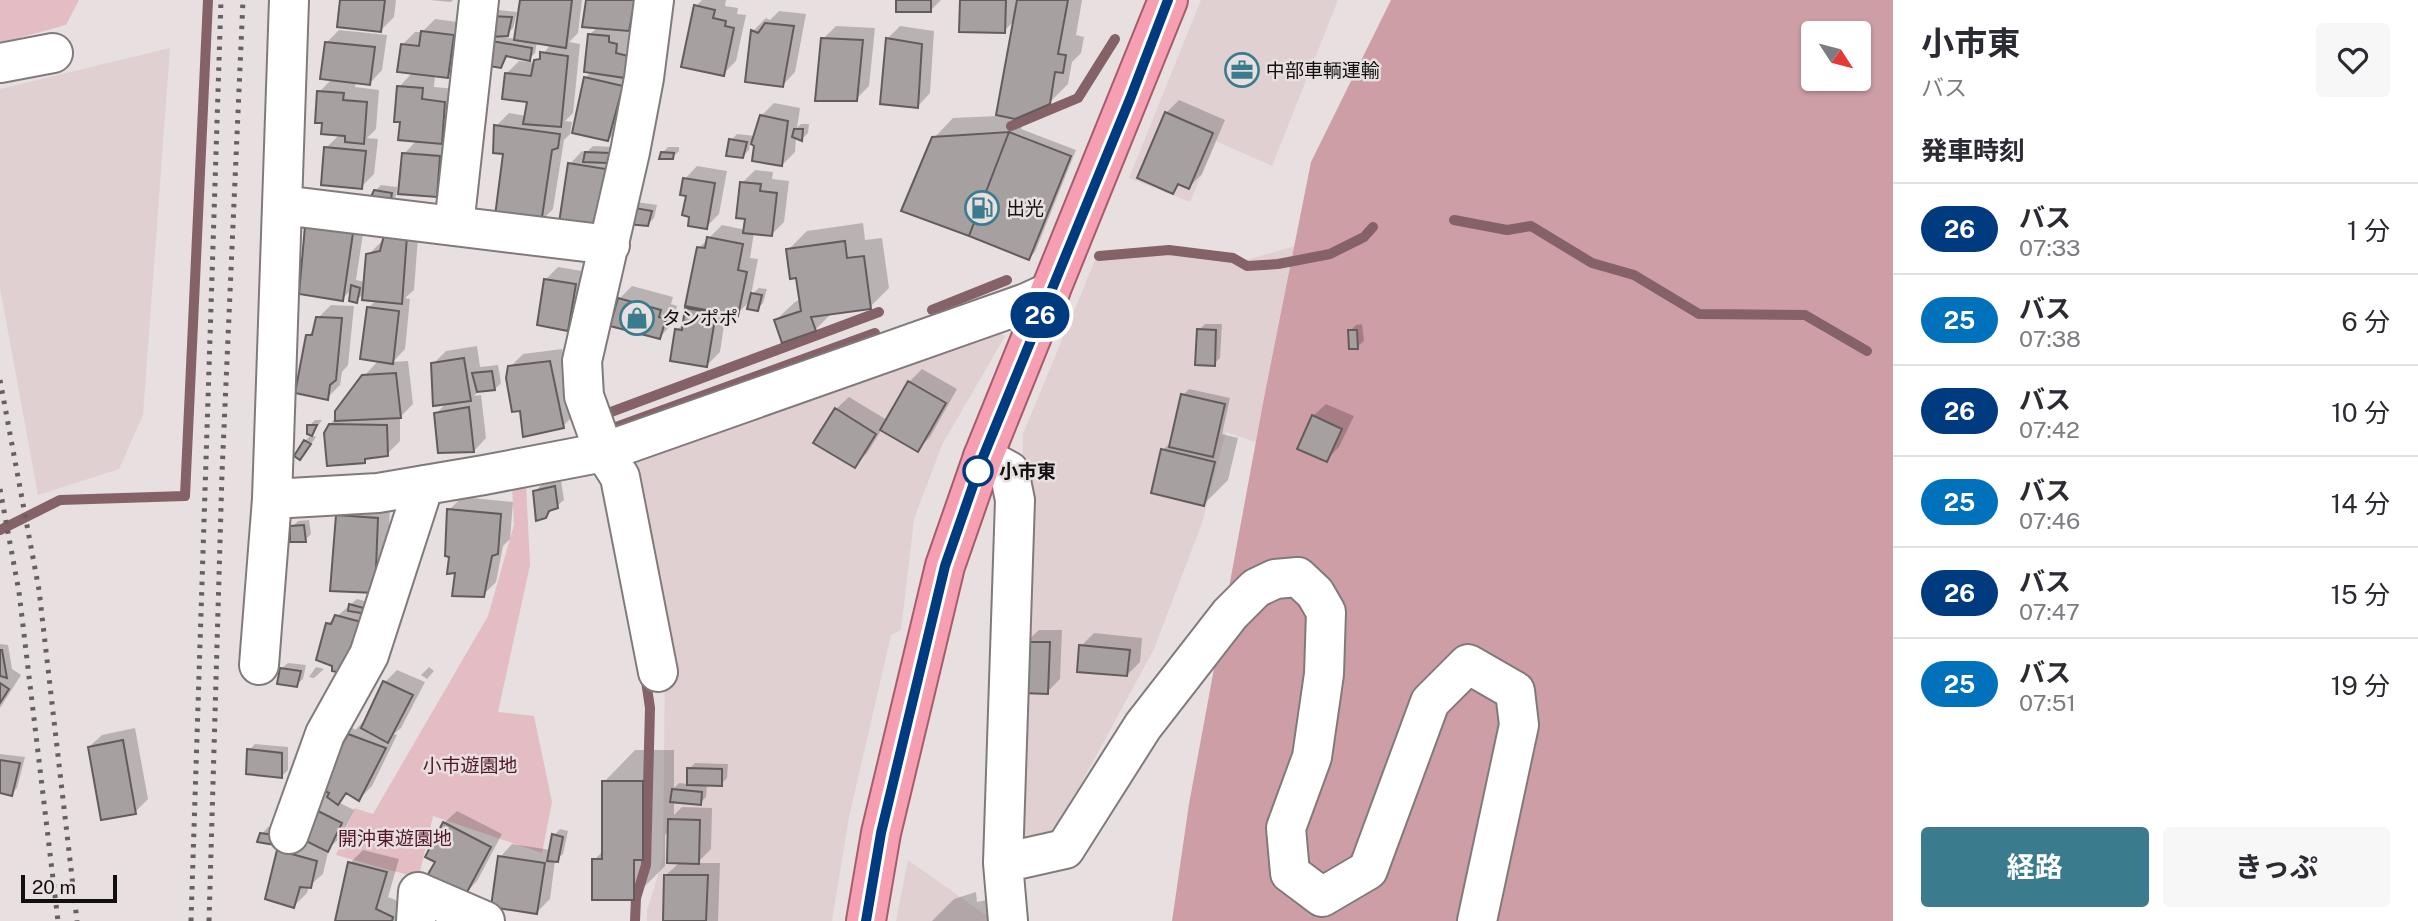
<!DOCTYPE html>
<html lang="ja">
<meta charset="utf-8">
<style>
:root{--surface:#fff;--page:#f7f7f7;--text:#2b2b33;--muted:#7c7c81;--line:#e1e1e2;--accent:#3a7c8e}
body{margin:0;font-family:"Public Sans","Noto Sans JP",sans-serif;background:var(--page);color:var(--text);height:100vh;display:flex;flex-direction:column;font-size:26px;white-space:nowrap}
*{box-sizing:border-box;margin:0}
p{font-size:23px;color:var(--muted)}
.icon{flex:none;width:38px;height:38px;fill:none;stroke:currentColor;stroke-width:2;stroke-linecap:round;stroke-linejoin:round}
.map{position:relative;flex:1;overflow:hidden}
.drawer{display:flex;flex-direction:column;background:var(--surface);width:525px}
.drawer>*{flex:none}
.badge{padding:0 14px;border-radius:23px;font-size:24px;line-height:46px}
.needle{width:46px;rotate:126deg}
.buttons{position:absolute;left:1801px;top:21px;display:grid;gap:14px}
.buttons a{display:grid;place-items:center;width:70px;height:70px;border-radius:7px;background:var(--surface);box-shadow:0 2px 5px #0004;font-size:35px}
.scale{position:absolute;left:21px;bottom:18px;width:96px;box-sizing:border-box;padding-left:7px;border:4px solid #110f0f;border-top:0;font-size:19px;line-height:24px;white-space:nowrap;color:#110f0f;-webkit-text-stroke:5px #e7dfe0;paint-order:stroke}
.map>.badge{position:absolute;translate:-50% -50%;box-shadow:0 0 0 4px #fff}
h2{padding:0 28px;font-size:26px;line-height:63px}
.round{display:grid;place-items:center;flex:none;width:74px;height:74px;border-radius:7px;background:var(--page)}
.head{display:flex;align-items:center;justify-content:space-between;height:119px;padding:0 28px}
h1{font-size:33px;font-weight:700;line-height:52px}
.action{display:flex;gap:14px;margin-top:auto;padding:14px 28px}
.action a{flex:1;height:80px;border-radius:7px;background:var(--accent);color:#fff;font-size:28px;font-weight:700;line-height:80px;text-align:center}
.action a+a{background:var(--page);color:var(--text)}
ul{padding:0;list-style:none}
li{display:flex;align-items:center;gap:21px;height:91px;padding:0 28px;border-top:2px solid var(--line)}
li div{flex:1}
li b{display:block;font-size:26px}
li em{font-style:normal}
li .badge{min-width:77px;font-weight:700;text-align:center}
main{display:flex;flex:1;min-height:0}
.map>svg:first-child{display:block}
</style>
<main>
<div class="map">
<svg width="1893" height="921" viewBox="0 0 1893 921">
<rect width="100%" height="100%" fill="#e7dfe0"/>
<path fill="#e0d0d2" d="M1201,0H1338L1272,166L1216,141L1190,202L1129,178Z
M170,48L143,415L119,469L38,495L0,288V89Z
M1313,241L1330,468L1226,432L1202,523L1154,649L1057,828L1041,840L1023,837L1017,832L1022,602L1023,434L1095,260L1181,252L1239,262Z
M986,324L1005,336L942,445L914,519L901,630L891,635L849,817L832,921H647V911L663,859L665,659L629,462Z
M908,860L990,918V921H896Z"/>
<path fill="#e3bdc3" d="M0,0H79L66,25L0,43Z
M526,484L530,565L498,712L534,716L552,802L542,853L433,816L419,876L408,875L336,855L354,808L373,814L488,616L514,525L512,485Z"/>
<path fill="#ce9ea6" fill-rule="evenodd" d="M1391,0H1893V921H1172L1189,804L1264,398L1311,162ZM1813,33H1858V79H1813Z"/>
<path fill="#0003" d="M341,0H396L394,17L381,30Z
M430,0H453L451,2Z
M522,0H582L578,33L569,42L580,44L573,113L565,121L572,122L570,134L564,140L553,209L540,222L505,153L496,126L509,113L526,116L529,101L507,73L519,61L536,63L551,44L537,42L535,53L529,59L509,54L500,67L484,64L492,16L498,10L517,12L513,28L504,37L516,39Z
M588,0H644L642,16L627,31L629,32L628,40L640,43L621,127L608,140L585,78L592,71L590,34L598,27Z
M702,0H726L725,6L738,8L737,14L746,15L736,61L723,74L696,6Z
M898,0H941L931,10Z
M962,0H1082L1076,35L1084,37L1081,53L1072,62L1068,84L1049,103L1028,111L1021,129L1076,150L1035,252L1029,258L934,138L953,118L998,116L1015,20L1004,31Z
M779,11L806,14L795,72L783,85L747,80L753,31L766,18L770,20Z
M435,19L465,23L461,63L448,76L435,75L434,87L457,89L454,129L441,143L452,144L449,182L436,195L404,154L417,140L402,121L399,87L413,72L403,44L415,32H422Z
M836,26L875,28L869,86L856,99L823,39Z
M900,26L934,31L930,93L918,106L887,39Z
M339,30L387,35L382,70L370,83L356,82L355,87L379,90L376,129L367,138L378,139L374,174L361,187L326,148L340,134L319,92L332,79L326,43Z
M1179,100L1225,120L1202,174L1189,187L1181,183L1173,192L1166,113Z
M774,103L800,108L797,128L801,124H809L808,133L802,139L796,137L795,152L782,165L750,142L749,150L743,156L731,140L737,134L755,136L761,116Z
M593,146L615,147L593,230L570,164L582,151L587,152Z
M668,147H679V151L673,157L662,153Z
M697,166L727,171L719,214L706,227L688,195L685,179Z
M755,170L773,172L772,179L789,181L784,222L772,234L754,232L750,258L758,259L751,295L759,288L767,289L763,303L757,309L751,300L737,314L726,312L720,352L707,365L677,330L684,323L686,309L691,305L699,248L722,225L746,230L747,217L742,183Z
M381,185L397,187L396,196L390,202L375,191Z
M637,202L657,205L654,218L648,224L629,222Z
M365,220L356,280L365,282L368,255L381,242L419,224L414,290L405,298L410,299L405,349L393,362L408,361L413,404L400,417V441L387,454L369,457L365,461L330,425L364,376L379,360L369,307L377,300L364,293L356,301L352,289L342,299L307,227Z
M863,223L865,240L882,238L889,288L870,307L832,313L815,330L776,320L795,302L801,299L798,276L788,250L807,231Z
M558,267L588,272L580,317L568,329L545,280Z
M632,286L673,297L671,304L677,306L672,324L660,337L619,299Z
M331,305L354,306L348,365L342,372L340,385L327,398L308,336L315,328L318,318Z
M1205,324H1222L1220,358L1214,364L1199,330Z
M1362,324L1364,341L1357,347L1350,331L1356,325Z
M477,346L480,367L498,365L501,383L495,389L480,390L474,396L481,395L486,438L474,451L436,414L446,403L433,364L446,351Z
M562,349L576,413L563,426L521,409L510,367L523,354Z
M922,369L957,389L930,437L917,450L882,429L867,453L854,466L836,409L849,397L887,420L909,382Z
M1189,389L1230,398L1222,434L1238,438L1228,480L1204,504L1163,450L1172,441L1183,395Z
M1326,404L1354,416L1339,447L1326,460L1313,416Z
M315,420H322L312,434L309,426Z
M311,435L316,437L305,452V441Z
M561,481L564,500L545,516L535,492L541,485Z
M462,497L513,502L510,539L503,546L496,582L483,595L449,510Z
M351,503L390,506L387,578L374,591L338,516Z
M309,520L311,534L305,540L292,527L298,521Z
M357,599L375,604L362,660L328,624Z
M1039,630H1062L1060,679L1047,692L1026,642Z
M1094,633L1142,638L1140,662L1127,675L1081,646Z
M0,644L8,645L12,669L21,675L0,708Z
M288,663L306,665L303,679L296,685L281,669Z
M316,667L324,669L314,678L309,677Z
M429,667L434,671L427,679L421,675Z
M397,670L425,682L401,728L394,734L397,735L372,786L359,799L348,792L338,802L354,810L341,837L329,848L323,874L309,886L307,893L294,906L279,851L291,838L312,844L298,835L340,740L352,727L355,730L363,722L365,723L385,682Z
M135,728L148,799L135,812L89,747L102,735Z
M255,744L288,747V770L282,776L249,750Z
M635,750H674V788L679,783L688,784L689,769L695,763L728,764L727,778L721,784H707L706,797L700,803L674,801V815L682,807L712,808L711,849L697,863H720L718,921H665L666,875L680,862L669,831L665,835V866L633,898L594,860L604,850V782Z
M0,754L25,757L17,788L11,794L0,791Z
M457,811L502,834L477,881L465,894L437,861L444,823Z
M268,827L289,831L259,841L262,834Z
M560,829L568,831L563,854L555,860L550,899L537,912L500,857L512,844L551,850L554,835Z
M363,850L399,859L388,897L405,904L400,921H336L350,863Z
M976,892L977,902L1005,896L1009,921H932L954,899Z"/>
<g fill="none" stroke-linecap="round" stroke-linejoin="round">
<path stroke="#846268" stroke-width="10" d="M1011,126L1078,98L1115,39
M1454,220L1507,230L1531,226L1592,263L1634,275L1699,314L1805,315L1867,351
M1099,256L1169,250L1233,258L1247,266L1278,264L1330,254L1364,237L1373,227
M932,310L1007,280
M611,412L879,312
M605,431L875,333
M0,530L60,500L185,496L208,0
M635,921L636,898L646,865L650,708L645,674"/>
</g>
<path fill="#a7a0a1" stroke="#625c5d" stroke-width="2" d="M340,0H385L381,32L337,27Z
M520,0H572L566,48L514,40Z
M586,0H635L629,31L582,27Z
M896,0H931V12H896Z
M960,0H1006L1005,33L959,32Z
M1017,0H1068L1058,54L1066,55L1063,73L1055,72L1050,104L1015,119L996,115Z
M694,5L715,10L713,18L726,21L725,26L734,28L724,76L681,67Z
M491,16L512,17L508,36L488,37Z
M765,23L794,26L783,87L745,82L751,30L758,33Z
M421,31L454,35L448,78L397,72L401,44L419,46Z
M588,34L609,36V42L617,44L616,53L628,56L625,78L584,72Z
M821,38L863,40L857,101H815Z
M886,38L922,44L918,108L880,104Z
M486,40L532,48L530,61L506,56L501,68L483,65Z
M325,42L375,47L370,85L320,79Z
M540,52L568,56L561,127L523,124L527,102L502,99L505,73L531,76L534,60L540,59Z
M584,77L623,86L608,141L572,133Z
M397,86L423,88L422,99L445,102L442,144L398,140L400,122H394Z
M317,91L344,93L343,100L367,102L364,144L345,142V136L321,134L322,123H315Z
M1165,112L1213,133L1189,189L1178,184L1173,194L1137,178Z
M760,115L788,121L782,166L752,161L754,146L751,144Z
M494,125L560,134L558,148L552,150L541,224L495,216L503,154L493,153Z
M794,129H803L802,141L792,137Z
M1009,132L969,236L901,211L932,137Z
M1009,132L1071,156L1029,260L969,236Z
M729,139L747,142L743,158L726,156Z
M324,147L366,151L362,189L321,185Z
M585,152L610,153L608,163L583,162Z
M661,152L674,153L673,159H659Z
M402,153L440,156L437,197L398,194Z
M568,163L606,169L593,232L559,223Z
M683,178L715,183L707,229L688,226L689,217L682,215L686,196L680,195Z
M740,182L761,184L760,191L777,193L772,236L743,233L745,219L736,218Z
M374,190L392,193L390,204L370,199Z
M629,207L652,211L648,226L627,224Z
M305,226L353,233L343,301L299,294Z
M384,235L407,236L402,304L362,300L366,254L380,251Z
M707,237L743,244L738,270L747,272L738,316L685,306L697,247L705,248Z
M845,241L847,258L864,256L871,309L811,317L816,331L782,343L774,320L801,311L796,278L790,279L786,249Z
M544,279L576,284L568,331L537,325Z
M351,285L360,288L357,303L349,301Z
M751,293L762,295L758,311L747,309Z
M618,298L661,310L659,317L666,319L660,339L610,326Z
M367,307L399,311L393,364L360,359Z
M685,308L716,313L707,367L670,361L675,329L682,330Z
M316,317L342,318L336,380L330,385L328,400L295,393L306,335H312Z
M1197,329L1216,330L1215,366L1195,365Z
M1348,330H1357L1358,349H1349Z
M464,358L471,401L433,406L431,363Z
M550,361L564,428L523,437L520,411L512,412L506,378L508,366Z
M492,371L495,390L477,392L472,373Z
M396,373L401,418L335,421V411L362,375Z
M908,381L946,403L918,452L880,430Z
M1181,394L1225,404L1213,457L1169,447Z
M469,407L474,452L438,453L434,413Z
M835,408L876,434L855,468L813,443Z
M1312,415L1342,429L1327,462L1297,449Z
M329,424L387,425L388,456L365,459V463L327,466L324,433Z
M307,425H317L312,436L307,434Z
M304,440L311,444L300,460L294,456Z
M1161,449L1215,462L1204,506L1151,493Z
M555,486L558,508L549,511L546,518L536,521L533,491Z
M447,509L501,514L498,554L492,556L484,597L452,596L455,573L447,574L449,557L445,556Z
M336,515L378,518L375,593L330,591Z
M304,525L306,542H290V526Z
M349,604L371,610L367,614L348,611Z
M335,615L365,623L349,675L332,671V666L316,660L326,623L331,624Z
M1024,642H1050L1048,694L1023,693Z
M1079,645L1130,650L1127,676L1077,672Z
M0,650H2L7,678L0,676Z
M280,668L301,671L297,687L277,684Z
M383,681L413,695L388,743L361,728Z
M0,683L9,689L0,703Z
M348,734L386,748L359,801L346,793L338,805L327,797L329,793L315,786L338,739L343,743Z
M123,740L136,814L101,820L88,747Z
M247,749L282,753V778L246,774Z
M0,760L20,763L12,796L0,793Z
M687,768L722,769V786L687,785Z
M602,781H643V860H634V900H592V859H602Z
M672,789L702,792L701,805L670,802Z
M316,810L342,823L328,852L296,836Z
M668,819L700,820L699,864L667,863Z
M443,822L491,847L465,896L427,876L435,862L425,857Z
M260,833L284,836L281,846L257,842Z
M552,834L563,837L558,862L547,861Z
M277,850L317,861L311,888L300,887L294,908L265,899Z
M498,856L545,863L537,914L491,907Z
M348,862L387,872L376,909L393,917L392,921H335Z
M664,875H708L706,921H663Z"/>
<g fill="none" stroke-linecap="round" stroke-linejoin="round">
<g stroke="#817a7b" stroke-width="42">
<path id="minor" d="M654,0L644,78L630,152L582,361L584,396L604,452L620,477L658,672
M0,63L53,53
M282,205L610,245
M454,226L479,0
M983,457L1009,471L1015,500L1003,863L1008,921
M272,499L378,493L484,475L604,452L1026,303L1050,292
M259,665L272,499L289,0
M289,834L325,734L369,655L424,485
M1003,863L1065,849L1143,726L1230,614L1256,588L1275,579L1298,577L1315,593L1326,612L1324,674L1312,757L1286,828L1290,873L1322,897L1368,870L1430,702L1468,664L1515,691L1519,725L1477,921
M416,921L418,892L485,921"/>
</g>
<g stroke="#a55d6c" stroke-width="42">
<path id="trunk" d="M866,921L881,833L945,566L983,457L1168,0"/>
</g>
<use href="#minor" stroke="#fff" stroke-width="38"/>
<use href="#trunk" stroke="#f69fb2" stroke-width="38"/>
<path stroke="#656161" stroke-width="5" stroke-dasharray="3.5 7" stroke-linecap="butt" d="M0,380L39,590L77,921
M0,489L19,592L58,921
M191,921L221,0
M209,921L222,473L243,0"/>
</g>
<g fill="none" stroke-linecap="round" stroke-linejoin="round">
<g stroke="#fff" stroke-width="16">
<path id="line" d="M866,921L881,833L945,566L983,457L1130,99L1168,0"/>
</g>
<use href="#line" stroke="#003b80" stroke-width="10"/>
</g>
<defs>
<g id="office-ring" transform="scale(1.75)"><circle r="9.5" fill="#e7dfe0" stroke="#3a7c8e" stroke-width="1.5"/><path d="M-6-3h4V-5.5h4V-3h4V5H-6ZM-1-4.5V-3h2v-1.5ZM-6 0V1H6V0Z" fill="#3a7c8e"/></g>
<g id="fuel-ring" transform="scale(1.75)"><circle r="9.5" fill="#e7dfe0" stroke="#3a7c8e" stroke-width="1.5"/><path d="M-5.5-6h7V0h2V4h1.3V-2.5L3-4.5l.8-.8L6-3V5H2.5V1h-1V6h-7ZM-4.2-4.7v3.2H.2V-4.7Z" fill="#3a7c8e"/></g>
<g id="shop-ring" transform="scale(1.75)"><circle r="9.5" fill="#e7dfe0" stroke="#3a7c8e" stroke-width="1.5"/><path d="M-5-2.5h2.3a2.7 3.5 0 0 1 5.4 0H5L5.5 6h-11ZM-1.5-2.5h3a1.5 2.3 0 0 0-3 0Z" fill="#3a7c8e"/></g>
</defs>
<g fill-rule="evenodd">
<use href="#office-ring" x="1242" y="70"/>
<use href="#fuel-ring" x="982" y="208"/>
<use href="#shop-ring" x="637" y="318"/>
</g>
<circle fill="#fff" stroke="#003b80" stroke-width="3.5" cx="978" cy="471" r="14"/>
<g text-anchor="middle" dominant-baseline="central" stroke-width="5" stroke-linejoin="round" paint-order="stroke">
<g font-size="19" fill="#110f0f" stroke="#e7dfe0" text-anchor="start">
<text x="1266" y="70">中部車輌運輸</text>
<text x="1006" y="208">出光</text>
<text x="662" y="318">タンポポ</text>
</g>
<g font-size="19" font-weight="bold" fill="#110f0f" stroke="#e7dfe0" text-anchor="start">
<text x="999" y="471">小市東</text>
</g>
<g font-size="19" fill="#521828" stroke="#e7dfe0">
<text x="470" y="765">小市遊園地</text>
<text x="395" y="838">開沖東遊園地</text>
</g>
</g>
</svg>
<div class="buttons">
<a><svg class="needle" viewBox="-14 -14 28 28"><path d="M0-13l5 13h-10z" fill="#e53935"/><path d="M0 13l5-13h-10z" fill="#7c7c81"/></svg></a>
</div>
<div class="scale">20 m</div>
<b class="badge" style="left:1040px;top:315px;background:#003b80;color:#fff">26</b>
</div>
<section class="drawer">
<div class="head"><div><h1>小市東</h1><p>バス</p></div><a class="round"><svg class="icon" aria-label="heart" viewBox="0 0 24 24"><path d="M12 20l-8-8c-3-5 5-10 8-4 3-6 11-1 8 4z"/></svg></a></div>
<h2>発車時刻</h2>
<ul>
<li><span class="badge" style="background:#003b80;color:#fff">26</span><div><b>バス</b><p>07:33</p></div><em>1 分</em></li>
<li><span class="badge" style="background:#0072bc;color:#fff">25</span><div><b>バス</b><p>07:38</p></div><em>6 分</em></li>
<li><span class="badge" style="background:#003b80;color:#fff">26</span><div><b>バス</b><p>07:42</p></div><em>10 分</em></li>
<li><span class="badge" style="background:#0072bc;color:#fff">25</span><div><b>バス</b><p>07:46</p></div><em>14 分</em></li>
<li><span class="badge" style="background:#003b80;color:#fff">26</span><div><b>バス</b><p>07:47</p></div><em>15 分</em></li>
<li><span class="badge" style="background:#0072bc;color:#fff">25</span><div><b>バス</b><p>07:51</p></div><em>19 分</em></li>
</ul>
<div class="action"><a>経路</a><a>きっぷ</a></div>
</section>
</main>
